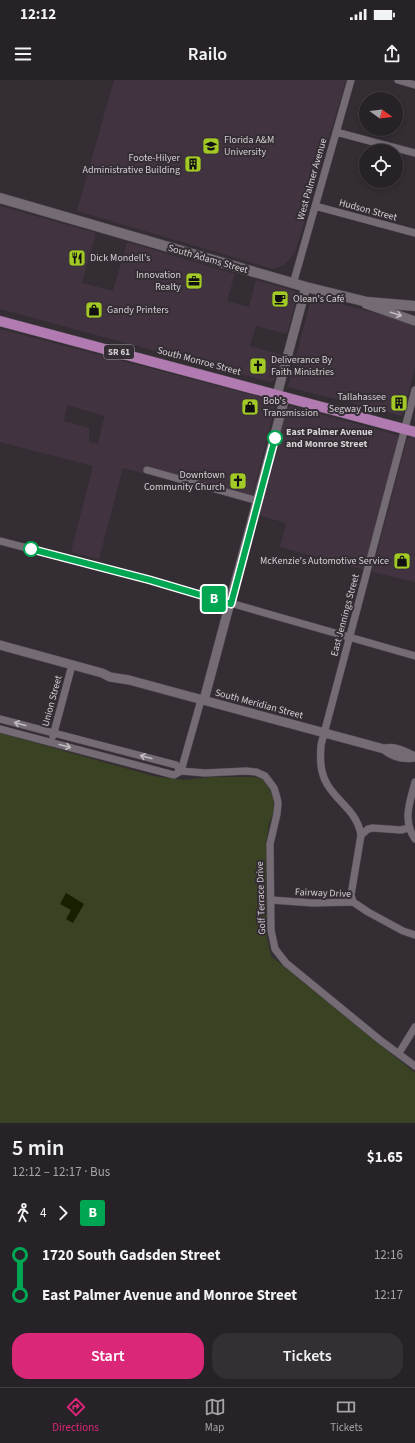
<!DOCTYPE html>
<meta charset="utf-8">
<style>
:root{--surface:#272227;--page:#332f33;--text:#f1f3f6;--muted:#a4a4a7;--line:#433f44;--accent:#db2777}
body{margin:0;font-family:"Source Sans 3",sans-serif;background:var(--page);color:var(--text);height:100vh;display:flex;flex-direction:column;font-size:15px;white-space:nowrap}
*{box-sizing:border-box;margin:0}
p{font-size:13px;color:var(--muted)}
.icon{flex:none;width:22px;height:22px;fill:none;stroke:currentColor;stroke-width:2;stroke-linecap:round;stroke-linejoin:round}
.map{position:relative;height:1043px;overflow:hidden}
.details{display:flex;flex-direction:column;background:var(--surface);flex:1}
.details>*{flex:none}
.badge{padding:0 8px;border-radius:3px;font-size:14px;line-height:26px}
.needle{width:26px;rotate:105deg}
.buttons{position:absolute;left:359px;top:12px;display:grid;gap:8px}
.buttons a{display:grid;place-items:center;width:44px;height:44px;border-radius:50%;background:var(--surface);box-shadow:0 2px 6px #0003,0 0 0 1px var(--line);font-size:20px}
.map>.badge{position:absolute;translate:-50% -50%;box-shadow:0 0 0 2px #fff}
.legs{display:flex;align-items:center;gap:6px;height:44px;padding:0 12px;font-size:13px}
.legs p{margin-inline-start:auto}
.overview{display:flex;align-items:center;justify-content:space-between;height:68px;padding:0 12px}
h1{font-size:22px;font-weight:600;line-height:30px}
.action{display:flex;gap:8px;margin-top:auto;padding:8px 12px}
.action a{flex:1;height:46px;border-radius:16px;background:var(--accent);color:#fff;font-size:16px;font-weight:600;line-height:46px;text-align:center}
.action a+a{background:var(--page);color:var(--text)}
ul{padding:0 12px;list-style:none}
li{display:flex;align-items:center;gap:14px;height:40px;font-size:15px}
li i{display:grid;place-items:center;width:6px;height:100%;margin:0 5px;background:currentColor}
li i::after{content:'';width:10px;height:10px;margin:-5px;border:3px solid;border-radius:50%;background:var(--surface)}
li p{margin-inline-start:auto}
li:first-child i{background:linear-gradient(#0000 50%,currentColor 0)}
li:last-child i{background:linear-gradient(currentColor 50%,#0000 0)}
.status{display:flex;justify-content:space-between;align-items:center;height:28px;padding:0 20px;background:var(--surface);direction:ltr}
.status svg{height:11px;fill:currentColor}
header{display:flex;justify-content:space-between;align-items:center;height:52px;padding:0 12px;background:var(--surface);font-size:18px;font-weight:600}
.dock{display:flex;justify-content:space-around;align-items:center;height:56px;border-top:1px solid var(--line);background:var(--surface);font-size:11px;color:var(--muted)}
.dock a{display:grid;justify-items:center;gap:2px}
.dock .on{color:var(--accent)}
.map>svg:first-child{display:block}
</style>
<div class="status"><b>12:12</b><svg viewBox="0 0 49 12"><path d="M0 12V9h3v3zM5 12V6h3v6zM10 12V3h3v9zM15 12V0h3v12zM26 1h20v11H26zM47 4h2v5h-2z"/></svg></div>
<header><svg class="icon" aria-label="menu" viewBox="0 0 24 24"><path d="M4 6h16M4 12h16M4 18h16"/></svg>Railo<svg class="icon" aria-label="share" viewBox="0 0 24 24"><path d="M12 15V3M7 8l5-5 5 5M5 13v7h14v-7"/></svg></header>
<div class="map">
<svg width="415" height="1043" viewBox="0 0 415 1043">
<rect width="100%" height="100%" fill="#342d34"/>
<path fill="#413440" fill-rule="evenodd" d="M114,0H346L295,173L284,185L273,189L77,131Z
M0,126L96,153L82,203L113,211L127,162L235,194L227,221L249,227L256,200L295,211L297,216L287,254L256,246L250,266L282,275L274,301L270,302L0,229Z
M312,216L415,244V288L402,336L288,307Z
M0,249L275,321L274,331L251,421L123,388L99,479L71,472L93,386L0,362ZM67,325L105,336L103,342L98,364L89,362V348L64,341Z
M290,326L397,355L399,357L364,490L280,467L286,443L258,435L287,328Z
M411,357H415V502L372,492L407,359Z"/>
<path fill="#394223" d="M0,653L153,696L184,700L212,697H253L262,699L269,708L273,718L274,731L269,744L266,764L267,858L271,876L415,993V1043H0Z"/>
<path fill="#171f00" d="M66,813L84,824L73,843L66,839L71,830L60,824Z"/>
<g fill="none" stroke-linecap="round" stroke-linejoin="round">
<g stroke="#504950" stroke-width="8">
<path id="minor" d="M398,0L415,5
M336,52L415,73
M315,126L415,153
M293,204L351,0
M147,390L258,421
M0,461L150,500L415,576
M0,639L176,685L181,691
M0,649L174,695L181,691L205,693L246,691L256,692L265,696L274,708L277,718L278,723L277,734L270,764L271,850L275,869L286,883L380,960L415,986
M53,656L72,585
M181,691L201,620
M415,702C410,722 402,740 415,759
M361,755C357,731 338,723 327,704C320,692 320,679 321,665L415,310
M271,820L313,823L353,822L368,832L403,851L415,855
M353,822L351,815L361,755L368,749L373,748L401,750L409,748
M399,973L415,947"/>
</g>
<g stroke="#504950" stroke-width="10">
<path id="tertiary" d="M366,224L415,241
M277,315L306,207
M0,565L102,593L110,597L129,600L384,669C396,667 404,672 415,677
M204,620L285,317
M384,669C393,676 402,679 414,677"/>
</g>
<g stroke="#504950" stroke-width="11">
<path id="secondary" d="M0,118L306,207L367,222L415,226"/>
</g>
<g stroke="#504950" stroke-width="11">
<path id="primary" d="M0,241L415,352"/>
</g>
<use href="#minor" stroke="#746b74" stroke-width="7"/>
<use href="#tertiary" stroke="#746b74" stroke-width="9"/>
<use href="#secondary" stroke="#746b74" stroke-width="10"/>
<use href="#primary" stroke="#b17ab1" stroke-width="10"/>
</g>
<defs><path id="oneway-shaft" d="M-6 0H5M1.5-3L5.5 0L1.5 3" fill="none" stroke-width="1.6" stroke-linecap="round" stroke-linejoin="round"/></defs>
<g stroke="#c1bbc1">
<use href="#oneway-shaft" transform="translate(396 234) rotate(18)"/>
<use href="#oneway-shaft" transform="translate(20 644) rotate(-165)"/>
<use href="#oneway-shaft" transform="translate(65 666) rotate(15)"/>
<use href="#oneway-shaft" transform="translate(146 677) rotate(-165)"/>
</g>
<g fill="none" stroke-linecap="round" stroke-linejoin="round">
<g stroke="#fff" stroke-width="9">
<path id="line-1" d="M31,469L150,500L231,524L275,358"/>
</g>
<use href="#line-1" stroke="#00a651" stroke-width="6"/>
</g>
<defs>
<g id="university-square" transform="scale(0.9)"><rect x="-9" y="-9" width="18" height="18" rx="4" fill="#a3c926" stroke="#342d34"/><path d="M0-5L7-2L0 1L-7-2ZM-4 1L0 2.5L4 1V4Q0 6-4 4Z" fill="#111"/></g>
<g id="building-square" transform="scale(0.9)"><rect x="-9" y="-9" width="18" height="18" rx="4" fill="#a3c926" stroke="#342d34"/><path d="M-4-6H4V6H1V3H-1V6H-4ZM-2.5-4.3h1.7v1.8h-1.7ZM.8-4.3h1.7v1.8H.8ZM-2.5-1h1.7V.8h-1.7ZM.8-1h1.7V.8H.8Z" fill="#111"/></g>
<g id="restaurant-square" transform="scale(0.9)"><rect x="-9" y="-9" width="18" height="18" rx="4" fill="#a3c926" stroke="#342d34"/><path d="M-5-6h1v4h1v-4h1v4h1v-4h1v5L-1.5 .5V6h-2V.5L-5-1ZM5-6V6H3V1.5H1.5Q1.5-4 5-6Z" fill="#111"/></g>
<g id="office-square" transform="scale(0.9)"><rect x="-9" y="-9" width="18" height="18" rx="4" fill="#a3c926" stroke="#342d34"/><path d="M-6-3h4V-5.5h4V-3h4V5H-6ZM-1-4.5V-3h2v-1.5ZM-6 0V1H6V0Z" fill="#111"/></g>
<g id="cafe-square" transform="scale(0.9)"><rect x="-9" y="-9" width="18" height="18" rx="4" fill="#a3c926" stroke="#342d34"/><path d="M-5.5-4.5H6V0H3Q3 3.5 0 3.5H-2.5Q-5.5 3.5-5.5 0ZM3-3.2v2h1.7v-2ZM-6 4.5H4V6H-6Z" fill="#111"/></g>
<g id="shop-square" transform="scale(0.9)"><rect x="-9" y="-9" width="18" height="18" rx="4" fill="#a3c926" stroke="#342d34"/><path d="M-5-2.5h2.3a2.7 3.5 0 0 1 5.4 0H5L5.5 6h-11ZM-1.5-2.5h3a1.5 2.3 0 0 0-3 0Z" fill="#111"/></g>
<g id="church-square" transform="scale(0.9)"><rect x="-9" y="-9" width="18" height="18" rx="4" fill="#a3c926" stroke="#342d34"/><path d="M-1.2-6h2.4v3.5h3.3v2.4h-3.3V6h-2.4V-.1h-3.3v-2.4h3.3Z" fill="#111"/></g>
</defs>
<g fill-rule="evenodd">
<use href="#university-square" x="211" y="66"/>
<use href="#building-square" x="193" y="84"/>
<use href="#restaurant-square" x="77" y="178"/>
<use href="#office-square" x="194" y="201"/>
<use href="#cafe-square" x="280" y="219"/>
<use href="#shop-square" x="94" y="230"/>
<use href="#church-square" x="258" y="286"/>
<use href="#building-square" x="399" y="323"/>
<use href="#shop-square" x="250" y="327"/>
<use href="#church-square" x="238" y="401"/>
<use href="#shop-square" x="402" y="481"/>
</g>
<g fill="#fff" stroke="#00a651" stroke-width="2">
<circle cx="275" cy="358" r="7"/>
<circle cx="31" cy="469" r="7"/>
</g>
<g text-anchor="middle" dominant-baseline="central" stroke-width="4" stroke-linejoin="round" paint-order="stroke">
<rect fill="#342d34" stroke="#a49ea4" stroke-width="1" x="104" y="265" width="30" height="14" rx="3"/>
<g font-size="9" font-weight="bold" fill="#d4cfd4">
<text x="119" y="272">SR 61</text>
</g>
<g font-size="10" fill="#d4cfd4" stroke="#342d34" text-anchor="start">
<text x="224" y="60">Florida A&amp;M<tspan x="224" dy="12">University</tspan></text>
<text x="180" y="78" text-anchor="end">Foote-Hilyer<tspan x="180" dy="12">Administrative Building</tspan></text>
<text x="90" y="178">Dick Mondell's</text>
<text x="181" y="195" text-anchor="end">Innovation<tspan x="181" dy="12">Realty</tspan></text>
<text x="293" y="219">Olean's Café</text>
<text x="107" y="230">Gandy Printers</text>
<text x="271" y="280">Deliverance By<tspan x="271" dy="12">Faith Ministries</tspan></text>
<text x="386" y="317" text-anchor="end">Tallahassee<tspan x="386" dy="12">Segway Tours</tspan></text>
<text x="263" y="321">Bob's<tspan x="263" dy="12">Transmission</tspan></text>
<text x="225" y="395" text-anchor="end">Downtown<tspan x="225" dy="12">Community Church</tspan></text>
<text x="389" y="481" text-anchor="end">McKenzie's Automotive Service</text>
</g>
<g font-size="10" fill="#d4cfd4" stroke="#342d34">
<text transform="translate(312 99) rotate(-74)">West Palmer Avenue</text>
<text transform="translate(368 130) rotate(15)">Hudson Street</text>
<text transform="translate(208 179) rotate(16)">South Adams Street</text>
<text transform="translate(199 281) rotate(15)">South Monroe Street</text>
<text transform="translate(345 535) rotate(-75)">East Jennings Street</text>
<text transform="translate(52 621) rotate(-75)">Union Street</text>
<text transform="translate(259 624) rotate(15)">South Meridian Street</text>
<text transform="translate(323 813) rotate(2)">Fairway Drive</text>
<text transform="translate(261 818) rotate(-92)">Golf Terrace Drive</text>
</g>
<g font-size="10" font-weight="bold" fill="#d4cfd4" stroke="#342d34" text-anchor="start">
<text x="286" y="352">East Palmer Avenue<tspan x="286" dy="12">and Monroe Street</tspan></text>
</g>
</g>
</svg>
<div class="buttons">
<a><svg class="needle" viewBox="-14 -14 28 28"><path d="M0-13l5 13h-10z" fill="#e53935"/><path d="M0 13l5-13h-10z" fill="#a4a4a7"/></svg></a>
<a><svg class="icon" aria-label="locate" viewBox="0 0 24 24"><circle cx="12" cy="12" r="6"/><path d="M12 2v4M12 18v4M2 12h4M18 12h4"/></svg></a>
</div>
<b class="badge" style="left:214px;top:519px;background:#00a651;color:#fff">B</b>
</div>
<section class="details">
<div class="overview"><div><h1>5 min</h1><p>12:12 – 12:17 · Bus</p></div><b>$1.65</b></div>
<div class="legs"><svg class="icon" aria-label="walk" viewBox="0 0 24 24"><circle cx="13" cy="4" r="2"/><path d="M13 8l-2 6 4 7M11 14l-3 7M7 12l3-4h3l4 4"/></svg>4<svg class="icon" aria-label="forward" viewBox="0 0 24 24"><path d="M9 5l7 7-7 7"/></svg><b class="badge" style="background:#00a651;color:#fff">B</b></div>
<ul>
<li><i style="color:#00a651"></i><b>1720 South Gadsden Street</b><p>12:16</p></li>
<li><i style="color:#00a651"></i><b>East Palmer Avenue and Monroe Street</b><p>12:17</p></li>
</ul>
<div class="action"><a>Start</a><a>Tickets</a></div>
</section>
<nav class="dock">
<a class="on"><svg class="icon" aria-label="directions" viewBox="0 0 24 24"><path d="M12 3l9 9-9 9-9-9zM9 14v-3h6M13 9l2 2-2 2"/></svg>Directions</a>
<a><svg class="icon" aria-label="map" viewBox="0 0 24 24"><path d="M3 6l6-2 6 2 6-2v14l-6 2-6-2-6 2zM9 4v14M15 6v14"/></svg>Map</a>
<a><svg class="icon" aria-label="tickets" viewBox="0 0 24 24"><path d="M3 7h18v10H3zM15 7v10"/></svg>Tickets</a>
</nav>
